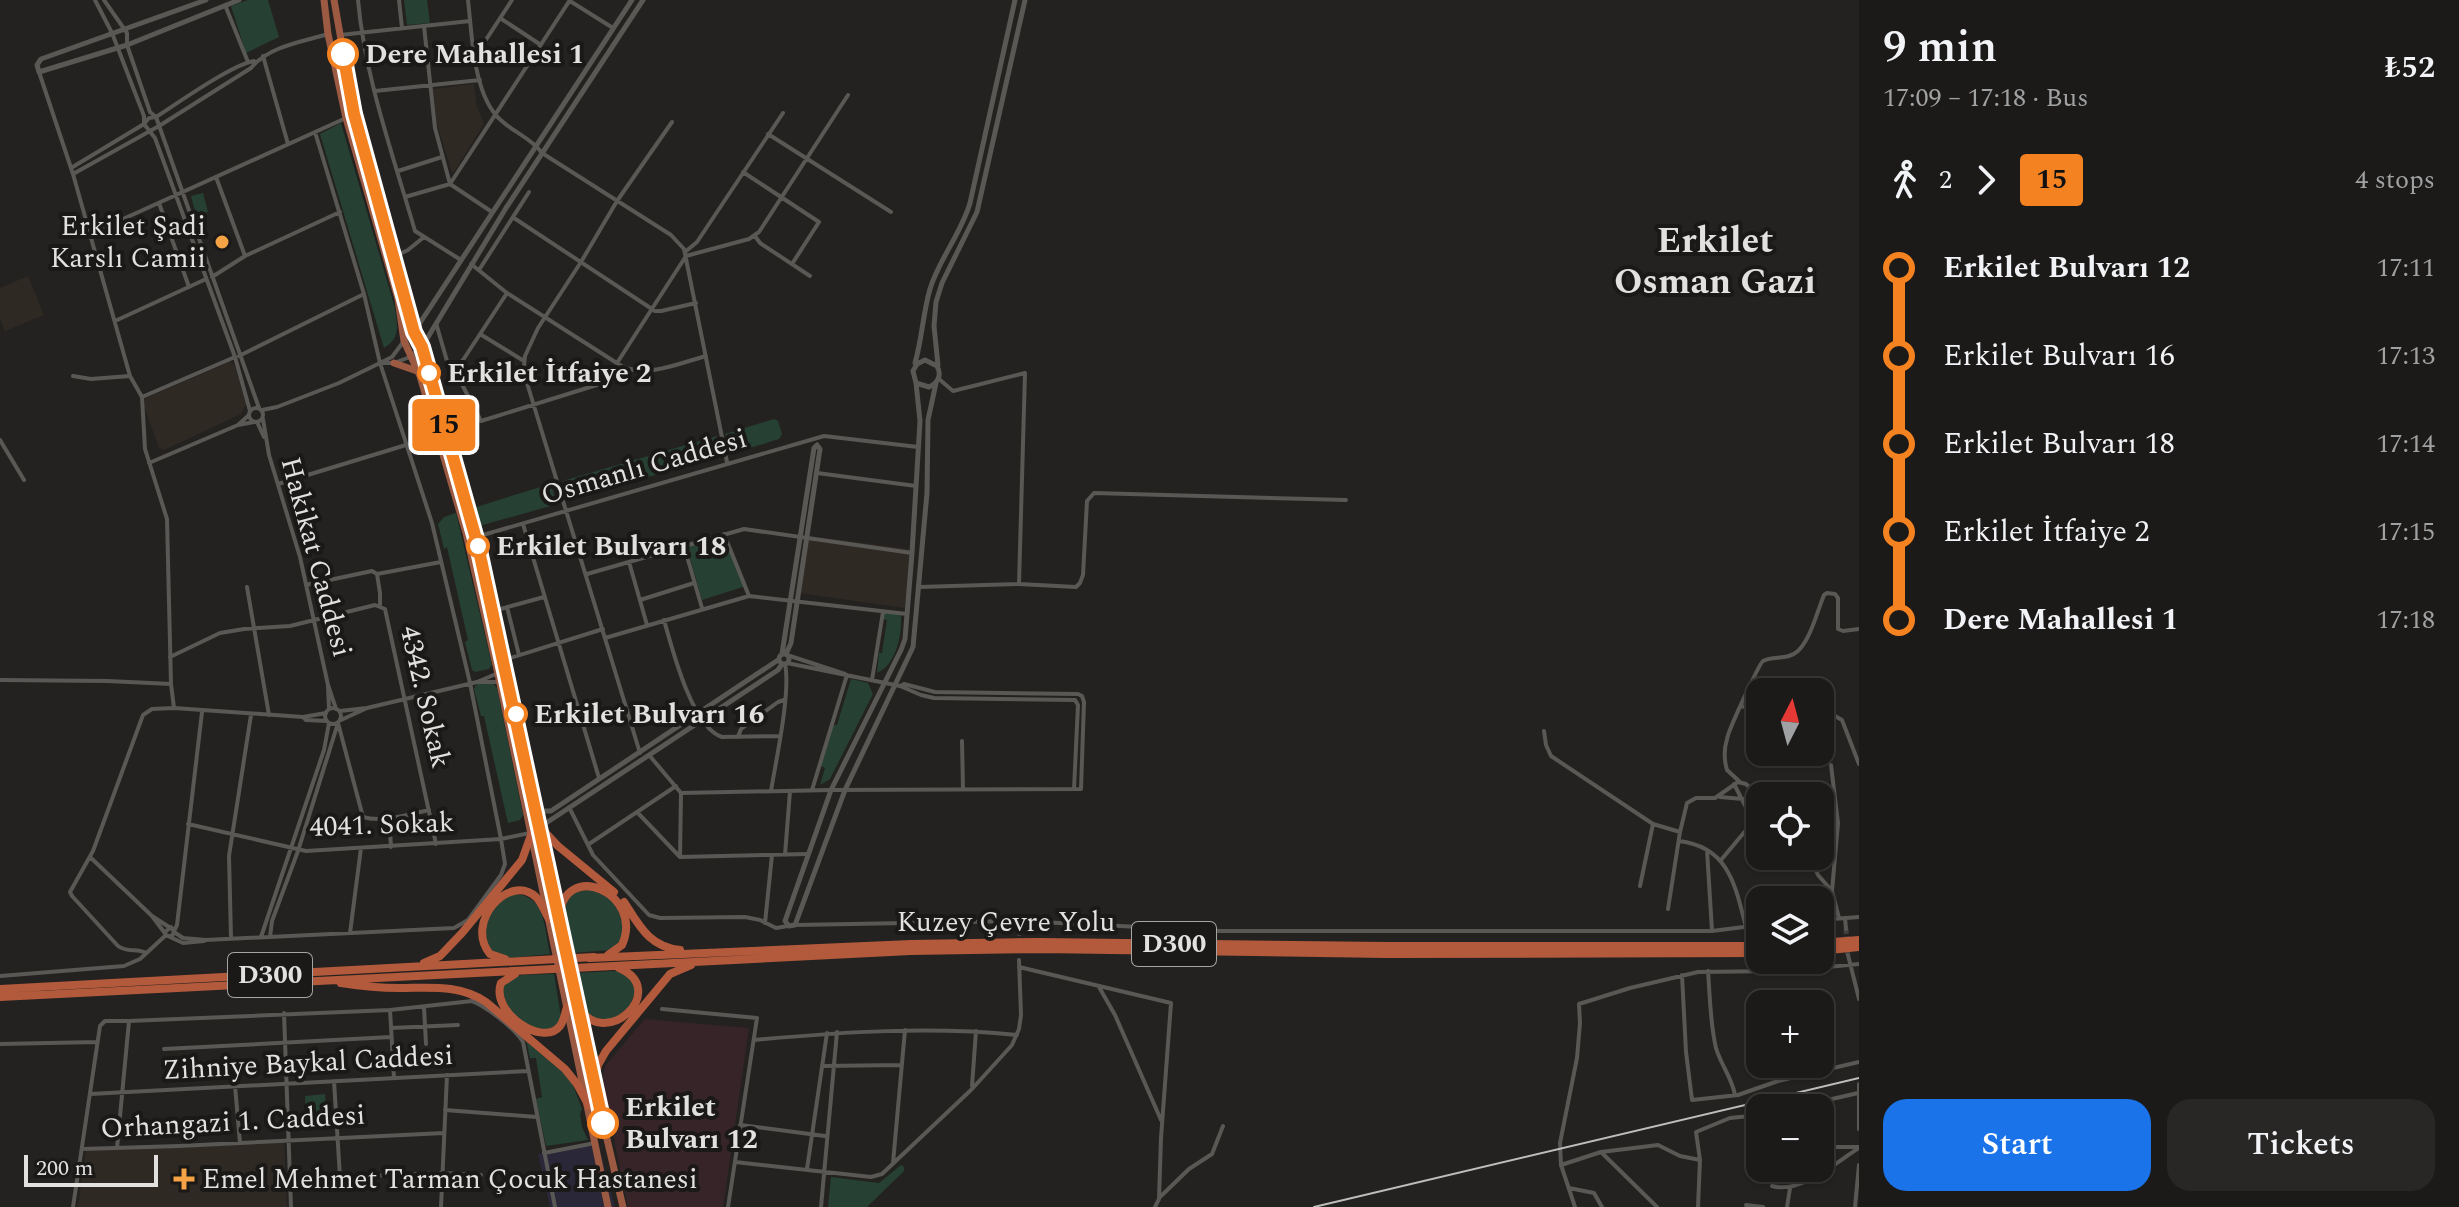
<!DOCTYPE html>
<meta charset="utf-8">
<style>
:root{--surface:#1b1a18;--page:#282725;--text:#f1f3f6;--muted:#a0a1a2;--line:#393837;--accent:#1a73e8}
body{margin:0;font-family:Spectral,serif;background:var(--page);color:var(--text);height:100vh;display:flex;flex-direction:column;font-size:30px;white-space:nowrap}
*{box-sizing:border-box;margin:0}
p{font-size:26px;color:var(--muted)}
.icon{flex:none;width:44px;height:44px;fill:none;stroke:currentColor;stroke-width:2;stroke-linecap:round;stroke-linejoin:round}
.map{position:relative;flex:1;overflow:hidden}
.sheet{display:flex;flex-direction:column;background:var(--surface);width:600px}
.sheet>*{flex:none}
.badge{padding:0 16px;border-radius:6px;font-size:28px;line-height:52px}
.needle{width:52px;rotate:6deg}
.fabs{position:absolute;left:1746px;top:678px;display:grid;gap:16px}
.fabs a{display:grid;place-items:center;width:88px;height:88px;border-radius:16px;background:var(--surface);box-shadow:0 2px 6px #0004,0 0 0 2px var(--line);font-size:40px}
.scale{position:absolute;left:24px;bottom:20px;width:134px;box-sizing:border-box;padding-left:8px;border:4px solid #e2e1df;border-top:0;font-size:22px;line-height:28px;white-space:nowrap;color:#e2e1df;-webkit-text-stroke:6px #1a1917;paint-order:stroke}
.map>.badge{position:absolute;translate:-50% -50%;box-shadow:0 0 0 4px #fff}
.legs{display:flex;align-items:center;gap:12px;height:88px;padding:0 24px;font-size:26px}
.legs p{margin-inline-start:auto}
.head{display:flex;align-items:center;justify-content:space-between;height:136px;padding:0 24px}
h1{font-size:44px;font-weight:600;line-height:60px}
.button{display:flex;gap:16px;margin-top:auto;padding:16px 24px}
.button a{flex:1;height:92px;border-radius:24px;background:var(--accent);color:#fff;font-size:32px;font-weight:600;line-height:92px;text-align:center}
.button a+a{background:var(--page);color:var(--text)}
ul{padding:0 24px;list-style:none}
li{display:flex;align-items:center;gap:28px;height:88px;font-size:30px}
li i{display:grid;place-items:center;width:12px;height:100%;margin:0 10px;background:currentColor}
li i::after{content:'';width:20px;height:20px;margin:-10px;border:6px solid;border-radius:50%;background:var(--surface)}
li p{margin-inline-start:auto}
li:first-child i{background:linear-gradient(#0000 50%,currentColor 0)}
li:last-child i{background:linear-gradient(currentColor 50%,#0000 0)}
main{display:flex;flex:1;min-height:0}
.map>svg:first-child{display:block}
</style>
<main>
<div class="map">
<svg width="1859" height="1207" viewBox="0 0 1859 1207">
<rect width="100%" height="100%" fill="#242220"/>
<path fill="#2a2738" d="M598,1143L615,1207H550L538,1154Z"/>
<path fill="#362429" d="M645,1019L749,1028L723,1207H628L602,1081L605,1066Z"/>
<path fill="#2f2923" d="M474,84L476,104L484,124L454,172H452L437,125L433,89Z
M28,276L44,315L5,331L0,319V288Z
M230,362L234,364L246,404L241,414L164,450L159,448L144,406L146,398Z
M809,536L910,549L905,608L800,593Z
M284,1141L287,1207H78L86,1150Z"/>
<path fill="#264033" d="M248,0H268L279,37L246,53L231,6Z
M404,0H427L430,23L407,25Z
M341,123L395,308C397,325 401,338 384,348L320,134Z
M203,193L208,212L196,215L191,196Z
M774,419L778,421L782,434L779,439C761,444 733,459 725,434Z
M717,436L719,451L713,458L573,499L568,497L563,484L566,480Z
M547,485L552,488L556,501L554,505L479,526L473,508Z
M456,513L492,665L489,669L475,672L472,670L465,642L468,640L447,547L444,549L438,524L444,517Z
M718,535L725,542L746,586L702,600L686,544Z
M885,610L901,614C902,634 897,664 877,673L879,653H882L887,620L883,619Z
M851,679L868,683L873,694L830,779L820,785L825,768L821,766L833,725H837Z
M492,682L497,688L523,815L520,820L508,823L484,716H481L474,689L477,684Z
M593,889L614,901L624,923L621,941L611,950L572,953L564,909L571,893Z
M514,894C546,895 544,928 550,954L507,958L489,949L484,925L499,901Z
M616,971L623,972L636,986L632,1004L616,1018L599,1021L584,1010L575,973Z
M554,974L561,1017L556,1027L545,1031C522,1023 508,1014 500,991L509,978L523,975Z
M526,1040L570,1077L582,1109L580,1114L582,1127L588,1140L546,1146L536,1099L542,1097L536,1058H530Z
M325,1094L327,1119L306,1120L305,1096Z
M901,1165L904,1167V1171L867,1207H828L831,1177L879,1183Z"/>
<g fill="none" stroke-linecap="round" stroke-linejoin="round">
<path stroke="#403f3d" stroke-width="4" stroke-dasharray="4 2" stroke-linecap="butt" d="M1019,942V921"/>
<path stroke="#403f3d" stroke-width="5" stroke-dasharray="5 2.5" stroke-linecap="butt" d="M1846,929L1848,955"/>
<path stroke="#595855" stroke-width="4" d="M95,0L112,33L144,116V124L155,138L235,357L250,411
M104,0L127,33V45L150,112L156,117L259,408
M358,0C365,78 393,155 415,231L461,260
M399,0L402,28
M468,0C472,34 473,87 495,114C507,130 530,136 542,153L671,235L684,249L727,462
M570,1L613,28
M225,5L248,62
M500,18L541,45
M424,26L435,128L450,184L492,212
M340,35L470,21
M263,56L288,144
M474,58L512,0
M39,72L73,174L130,376
M375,91L480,80
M768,134L891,212
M71,168L144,124L149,118L156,117C178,103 231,65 254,61
M398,171L442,157
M743,172L819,222L792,264
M73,174L159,126L251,68C269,46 302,42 328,34
M216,177L245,256
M405,197L450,184L570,0
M159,203L189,287
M514,218L655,311H661L696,303
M90,234L346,118
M755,236L760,243L810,276
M685,252L697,242L783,113
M393,257L408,250L424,237
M471,264L507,293L623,367C650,377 680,363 706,356
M479,270L529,192
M212,277L245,256L340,212
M115,321L206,279
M436,323L447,361L454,369L463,360L507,293
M480,334L524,361
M239,356L364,294
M382,363H394L410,357
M617,363L686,256L749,239L759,232L848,95
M454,369L481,421L616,379L628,369
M73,376L91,379L130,376L142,397L145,449L167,519L171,684L174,708
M939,379L953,391L1025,373L1019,584
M142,397L235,357
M249 415a7 7 0 1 1 14 0a7 7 0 1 1-14 0Z
M262,410L277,407L339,383L380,363L392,357L404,341
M249,415L238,425L254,422
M263,419L269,455L300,557L328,685L336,709
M257,422L264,437
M0,440L24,480
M149,463L238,425
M817,473L916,486
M278,484L406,445
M523,524L599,778
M724,534L749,596
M476,537L824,436L918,447
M684,546L702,608
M629,562L647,625
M377,574L441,562
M587,574L744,529L912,553
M306,585L372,571L377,574L380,593V605
M247,587L269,715
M919,587L1019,584L1076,587L1080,583L1083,575L1087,501L1094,493L1346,500
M640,600L694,583
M507,607L519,655
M493,611L544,597
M664,620C672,648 692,728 722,737L780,736
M605,638L749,596L907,614
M787,655L845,674
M170,657L220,633L244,629L290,626L375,605L385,609L436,844
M504,660L603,629
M0,680L108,681L171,684
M872,680L883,612
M477,682H498
M328,685L329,709
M900,686L921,695L934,698L1075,700L1078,705L1074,789
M1741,706L1760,711
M325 716a8 8 0 1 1 16 0a8 8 0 1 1-16 0Z
M340,711L367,708L477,682L496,674
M1820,715L1835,716L1842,720L1859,764
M303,717L326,713
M341,720L367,708
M338,723L363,817C382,823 409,814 429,810
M1544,731L1546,745L1551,756L1653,824L1640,886
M738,737L741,729L778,702L784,700
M962,741L963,789
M640,753L527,383L524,366L525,356L538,328L581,262L617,201L672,122
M649,755L681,793L680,857
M1831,765L1838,823L1832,891
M1740,782L1727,770C1724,760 1724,749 1727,739C1728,731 1759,664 1763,661C1774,655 1787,661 1798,651C1811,638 1817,612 1824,595L1827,593L1835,594L1838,598V629L1843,631L1859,629
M1734,784L1751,817
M812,790L847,675
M771,791C776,760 791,692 785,664
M681,793L831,790L1081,789L1084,702L1082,696L1078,694L935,692L904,684L900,686L787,663
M1720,797L1755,800
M569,807L593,855L649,915L660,918L745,917L760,920L776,928L788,926
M637,812L680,857L808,854
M389,817L391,847
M188,824L306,851L501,839L530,833
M1653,824L1680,832
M1679,841C1729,847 1735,885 1746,927
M589,844L676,786
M1707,850L1712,931
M785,855L790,791
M1810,856L1818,875L1832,891L1839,918
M90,857L152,916L167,936H172L174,932L171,927L165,932
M1721,860L1747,829L1758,796
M1668,909L1680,832L1687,803L1696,798H1715L1738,782L1746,784L1760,798
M152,916L169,927
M1845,918L1846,929
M1820,920L1859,917
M765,923L772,855
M795,925L1019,921L1220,931H1712L1760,925
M174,931L177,925L202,712
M174,932L183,938L206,940L454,928L468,920L501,875L505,864L501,839L470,683L432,523L380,363L364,294L315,132
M350,933L361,848
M170,937L183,943L204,941
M261,937L324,750L329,723
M270,937L272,921L298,851L338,723
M231,938L229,856L251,715
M146,953C137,948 127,953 118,946L72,896L70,892L93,851L143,715L152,709L174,708L303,717L306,720L327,721
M1848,955L1859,999
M1019,967L1171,1003L1161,1138L1159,1199L1155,1207
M1708,971C1710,996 1710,1023 1716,1048C1721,1065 1732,1078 1735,1095
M1682,975L1686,1052L1692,1100L1738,1095L1778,1081L1859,1062
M0,976L124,966L140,959L166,935
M1099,987L1115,1015L1161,1120
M424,1007L426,1044
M662,1009L757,1018L728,1207
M390,1010L394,1078
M284,1013L291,1207
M391,1028L458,1025
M754,1040C842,1032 929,1026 1017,1035
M0,1044L97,1042
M164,1049L391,1037
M822,1066L901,1065
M334,1081L340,1177
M1859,1084V1129
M235,1086L240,1143
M972,1086L976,1031
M90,1094L528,1071
M1793,1108L1858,1093
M445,1110L537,1117
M740,1125L825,1136
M1820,1147H1858
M117,1148L129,1021L390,1010L472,1001C486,1006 515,1029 523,1042L555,1207
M82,1149L179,1146L444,1133
M1601,1152L1657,1207
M544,1153L595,1143
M735,1162L871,1177L882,1174L972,1089L1012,1045L1019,1029L1021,1015L1019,960
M893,1163L905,1030
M1561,1165L1601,1152L1658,1145L1680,1156L1700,1160
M807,1169L827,1033
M290,1179L442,1173L481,1175
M1772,1186C1801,1194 1835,1163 1859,1148
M1569,1188L1594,1193L1602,1207
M1160,1197L1189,1169L1212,1154L1223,1126
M1746,1205L1763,1207
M73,1207L100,1026L105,1021H128
M441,1207L447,1075
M821,1207L837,1032
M1575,1207L1561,1165L1560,1143L1577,1058L1580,1023L1579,1004L1630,988L1698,972L1786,971L1859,964
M1698,1207L1700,1160L1696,1132L1730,1118L1760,1115
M1787,1207L1790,1188
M1855,1207L1859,1165"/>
<path stroke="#595855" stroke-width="5" d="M206,0L41,59L37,65L39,72L127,45L239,0
M404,341L414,332L632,0
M410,357L422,347L506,208L643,0
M915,363C922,339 923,313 930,289C939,259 961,234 970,203L1015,0
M938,365L934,326L936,302L942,283L977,212L1025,0
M916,383L929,387C938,383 942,375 937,366L925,360L917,364L913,371L916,383L920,421L912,553L905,639L901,650L831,790L785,921L789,926L795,925L845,790L913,647L927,493L928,420L936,383
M779 659a5 5 0 1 1 10 0a5 5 0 1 1-10 0Z
M782,654L814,448L817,445
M786,654L791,643L820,449L817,445
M537,811H551L778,660
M540,827L778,670L782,664"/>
<path stroke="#9d5a42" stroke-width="7" d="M324,0L328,34L346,118L398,299L404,341L420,376L466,533L498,674L608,1207
M334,0L354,114L414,332L422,347L478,546L540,827L594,1084L623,1207
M394,363L417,371"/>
<path stroke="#b45a3c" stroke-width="8" d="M540,827L558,846L614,892
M624,902C639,925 649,947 680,950
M559,918C564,857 645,894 622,945L608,955
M1820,943L1859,940
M1820,951L1859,947
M589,958L911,944L1039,942L1388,946H1760
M505,959L490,954C464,923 509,872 536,897C541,902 545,912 549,919
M424,963L440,956L462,933L522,860L531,835
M515,974L501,983C490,1012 543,1048 560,1026C564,1021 565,1013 567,1007
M341,983C360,986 379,988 399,988C430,988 459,984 486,1002L565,1069L577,1084L589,1106
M0,989L594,957
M0,997L910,951L1040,949L1387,954L1760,953
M578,1006C604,1053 671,990 619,968
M594,1084L598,1065L606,1051L670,974L691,965"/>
<path stroke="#bfbebc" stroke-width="2" d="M1314,1207L1859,1078"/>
</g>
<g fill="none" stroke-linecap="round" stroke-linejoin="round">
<g stroke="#fff" stroke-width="18">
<path id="line-1" d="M343,54L354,114L414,332L422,347L478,546L603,1123"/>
</g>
<use href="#line-1" stroke="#f58220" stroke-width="12"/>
</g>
<g fill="#fff" stroke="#f58220" stroke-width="4">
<circle cx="343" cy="54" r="14"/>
<circle cx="429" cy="373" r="10"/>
<circle cx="478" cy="546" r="10"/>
<circle cx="516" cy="714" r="10"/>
<circle cx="603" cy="1123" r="14"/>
</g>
<g fill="#f5a345" stroke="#1a1917" stroke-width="3">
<circle cx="222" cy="242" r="8"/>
<path d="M180 1167h8v8h8v8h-8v8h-8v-8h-8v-8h8z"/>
</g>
<g text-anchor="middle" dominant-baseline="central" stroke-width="8" stroke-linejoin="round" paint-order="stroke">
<g fill="#1a1917" stroke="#a6a5a3" stroke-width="2">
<rect x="1132" y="922" width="84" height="44" rx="6"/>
<rect x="228" y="953" width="84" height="44" rx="6"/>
</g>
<g font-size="26" font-weight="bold" fill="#e2e1df">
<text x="1174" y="944">D300</text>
<text x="270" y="975">D300</text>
</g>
<g font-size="28" font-weight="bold" fill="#e2e1df" stroke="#1a1917" text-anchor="start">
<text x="365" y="54">Dere Mahallesi 1</text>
<text x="447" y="373">Erkilet İtfaiye 2</text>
<text x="496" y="546">Erkilet Bulvarı 18</text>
<text x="534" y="714">Erkilet Bulvarı 16</text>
<text x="625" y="1107">Erkilet<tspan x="625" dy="32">Bulvarı 12</tspan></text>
</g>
<g font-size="28" fill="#e2e1df" stroke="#1a1917" text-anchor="end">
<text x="206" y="226">Erkilet Şadi<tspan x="206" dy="32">Karslı Camii</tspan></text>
<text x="202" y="1179" text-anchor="start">Emel Mehmet Tarman Çocuk Hastanesi</text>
</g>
<g font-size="28" fill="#e2e1df" stroke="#1a1917">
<text transform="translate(644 467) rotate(-16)">Osmanlı Caddesi</text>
<text transform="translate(316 557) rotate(75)">Hakikat Caddesi</text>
<text transform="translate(425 697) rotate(77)">4342. Sokak</text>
<text transform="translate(382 825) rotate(-2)">4041. Sokak</text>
<text x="1006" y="922">Kuzey Çevre Yolu</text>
<text transform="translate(308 1063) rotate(-3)">Zihniye Baykal Caddesi</text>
<text transform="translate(233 1122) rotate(-3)">Orhangazi 1. Caddesi</text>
</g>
<g font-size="36" font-weight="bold" fill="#e2e1df" stroke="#1a1917">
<text x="1715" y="241">Erkilet<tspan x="1715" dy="41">Osman Gazi</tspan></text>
</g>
</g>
</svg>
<div class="fabs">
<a><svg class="needle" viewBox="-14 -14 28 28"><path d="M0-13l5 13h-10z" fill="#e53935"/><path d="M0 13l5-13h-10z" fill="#a0a1a2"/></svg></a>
<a><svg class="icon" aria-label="locate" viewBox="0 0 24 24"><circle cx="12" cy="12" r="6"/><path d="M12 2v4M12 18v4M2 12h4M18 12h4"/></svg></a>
<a><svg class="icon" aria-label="layers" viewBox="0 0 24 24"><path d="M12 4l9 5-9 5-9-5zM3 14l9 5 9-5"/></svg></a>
<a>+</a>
<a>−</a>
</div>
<div class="scale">200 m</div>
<b class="badge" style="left:444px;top:425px;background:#f58220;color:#111">15</b>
</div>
<section class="sheet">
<div class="head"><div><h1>9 min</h1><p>17:09 – 17:18 · Bus</p></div><b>₺52</b></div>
<div class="legs"><svg class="icon" aria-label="walk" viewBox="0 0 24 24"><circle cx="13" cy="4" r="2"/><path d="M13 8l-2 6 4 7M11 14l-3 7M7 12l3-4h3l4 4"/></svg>2<svg class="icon" aria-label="forward" viewBox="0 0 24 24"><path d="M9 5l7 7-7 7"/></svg><b class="badge" style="background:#f58220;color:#111">15</b><p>4 stops</p></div>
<ul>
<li><i style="color:#f58220"></i><b>Erkilet Bulvarı 12</b><p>17:11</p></li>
<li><i style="color:#f58220"></i><span>Erkilet Bulvarı 16</span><p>17:13</p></li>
<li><i style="color:#f58220"></i><span>Erkilet Bulvarı 18</span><p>17:14</p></li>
<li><i style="color:#f58220"></i><span>Erkilet İtfaiye 2</span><p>17:15</p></li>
<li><i style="color:#f58220"></i><b>Dere Mahallesi 1</b><p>17:18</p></li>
</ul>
<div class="button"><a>Start</a><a>Tickets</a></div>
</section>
</main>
